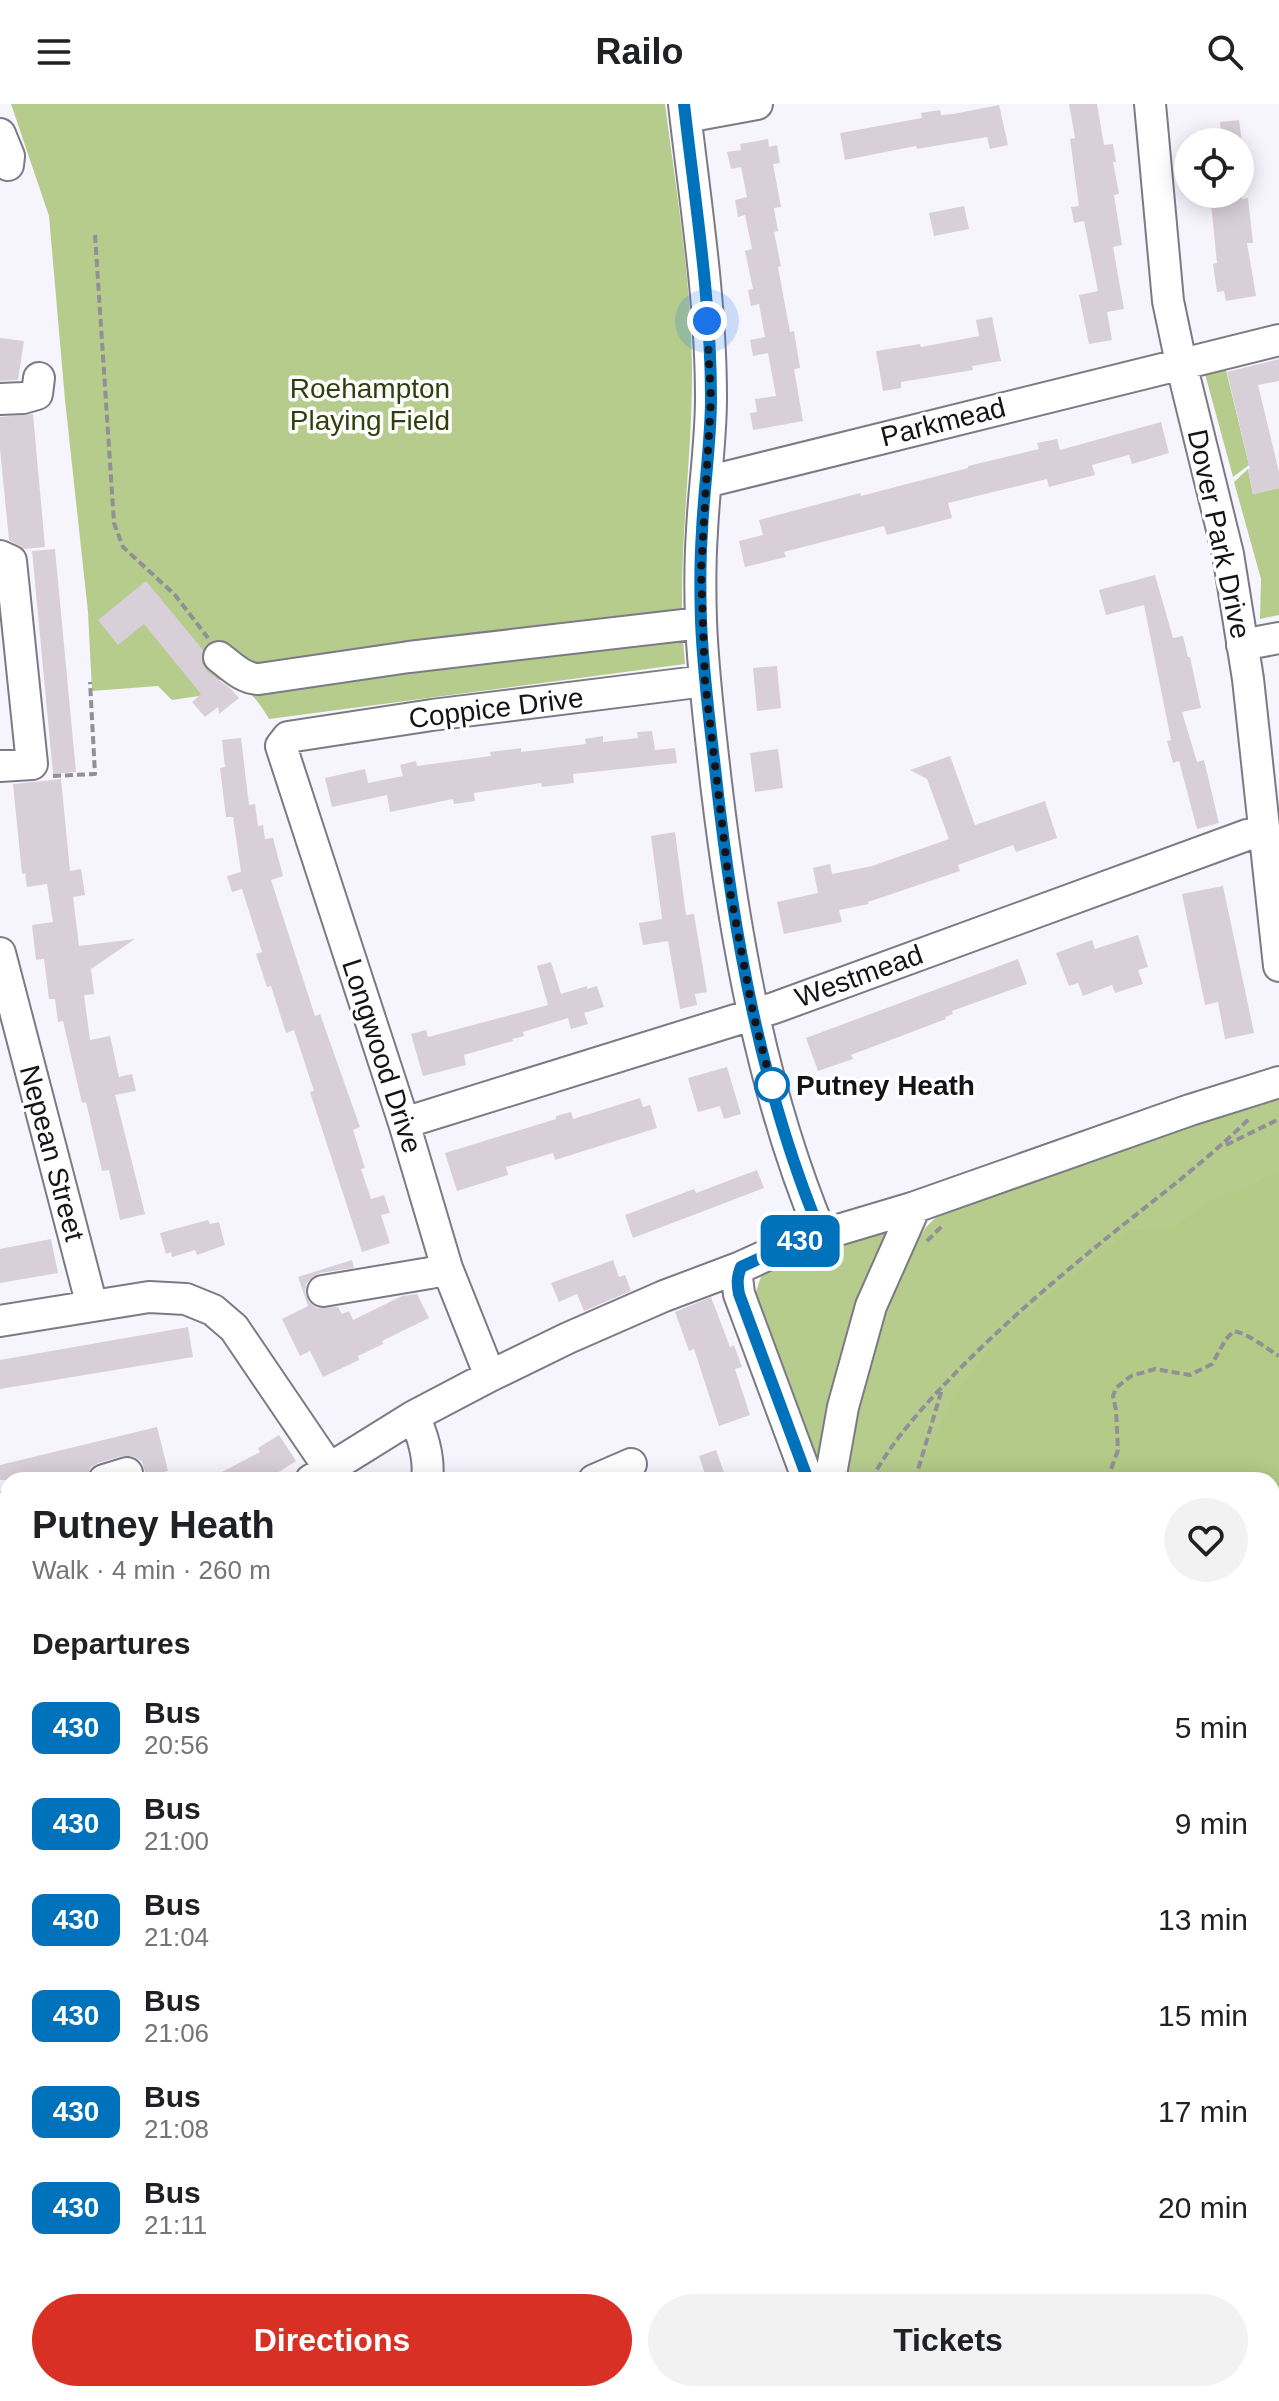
<!DOCTYPE html>
<meta charset="utf-8">
<style>
:root{--surface:#fff;--page:#f2f2f2;--text:#202124;--muted:#757577;--accent:#d93025}
body{margin:0;font-family:Helvetica,sans-serif;background:var(--page);color:var(--text);height:100vh;display:flex;flex-direction:column;font-size:30px;white-space:nowrap}
*{box-sizing:border-box;margin:0}
p{font-size:26px;color:var(--muted)}
.icon{flex:none;width:44px;height:44px;fill:none;stroke:currentColor;stroke-width:2;stroke-linecap:round;stroke-linejoin:round}
.map{position:relative;flex:1;overflow:hidden}
.drawer{position:absolute;left:0px;top:1368px;width:1280px;height:930px;display:flex;flex-direction:column;background:var(--surface);border-radius:24px 24px 0 0;box-shadow:0 4px 20px #0003}
.drawer>*{flex:none}
.badge{padding:0 16px;border-radius:12px;font-size:28px;line-height:52px}
.fabs{position:absolute;left:1174px;top:24px;display:grid;gap:16px}
.fabs a{display:grid;place-items:center;width:80px;height:80px;border-radius:50%;background:var(--surface);box-shadow:0 4px 20px #0003;font-size:40px}
.you{position:absolute;width:40px;height:40px;margin:-20px;border:6px solid #fff;border-radius:50%;background:#1a73e8;box-shadow:0 0 0 12px #1a73e833}
.map>.badge{position:absolute;translate:-50% -50%;box-shadow:0 0 0 4px #fff}
h2{padding:0 32px;font-size:30px;line-height:72px}
.round{display:grid;place-items:center;flex:none;width:84px;height:84px;border-radius:42px;background:var(--page)}
.overview{display:flex;align-items:center;justify-content:space-between;height:136px;padding:0 32px}
h1{font-size:38px;font-weight:700;line-height:60px}
.action{display:flex;gap:16px;margin-top:auto;padding:16px 32px}
.action a{flex:1;height:92px;border-radius:48px;background:var(--accent);color:#fff;font-size:32px;font-weight:700;line-height:92px;text-align:center}
.action a+a{background:var(--page);color:var(--text)}
ul{padding:0;list-style:none}
li{display:flex;align-items:center;gap:24px;height:96px;padding:0 32px}
li div{flex:1}
li b{display:block;font-size:30px}
li em{font-style:normal}
li .badge{min-width:88px;font-weight:700;text-align:center}
header{display:flex;justify-content:space-between;align-items:center;height:104px;padding:0 32px;background:var(--surface);font-size:36px;font-weight:700}
.map>svg:first-child{display:block}
</style>
<header><svg class="icon" aria-label="menu" viewBox="0 0 24 24"><path d="M4 6h16M4 12h16M4 18h16"/></svg>Railo<svg class="icon" aria-label="search" viewBox="0 0 24 24"><circle cx="10" cy="10" r="6"/><path d="M15 15l6 6"/></svg></header>
<div class="map">
<svg width="1279" height="2297" viewBox="0 0 1279 2297">
<rect width="100%" height="100%" fill="#f6f5fd"/>
<path fill="#b6cc8d" d="M11,0H665C676,86 691,174 692,261C693,361 675,460 685,560L269,615C258,596 245,579 222,574L199,592L172,596L158,582L92,587L88,508L65,296L49,112Z
M1225,262L1249,361L1233,373L1204,266Z
M1248,365L1253,390L1279,384V511L1260,515L1261,475L1234,378Z
M1279,990V2297H811L1272,2290V1376H838L884,1187L926,1123L949,1101Z
M897,1122L857,1195L837,1270L822,1356L814,1360L753,1196L762,1170L821,1146Z"/>
<path fill="#b3cb86" d="M1279,1066V1860L1272,1863V1376H914L917,1366L956,1289L1001,1229L1130,1126L1173,1124L1205,1100L1250,1082Z
M1272,2036L1279,2038V2297H811L808,2290H1272Z"/>
<path fill="#d9cfd9" d="M1069,0H1097L1104,41L1113,40L1116,58H1113L1119,90L1114,91L1122,141L1113,143L1124,205L1107,208L1112,236L1089,240L1079,191L1098,187L1084,117L1074,119L1071,103L1079,102L1070,35L1075,34Z
M999,1L1008,41L990,45L987,33L917,45L916,42L845,56L840,29L922,14L921,9L940,6L941,11L953,10Z
M1239,16L1242,38H1222L1220,18Z
M768,35L769,43L777,41L780,59L773,60L781,103L774,104L778,127L774,128L781,162L778,163L790,228L794,227L800,264L794,265L803,317L753,326L750,309L757,308L755,295L776,292L768,249L753,252L750,236L765,233L759,200L751,202L748,186L753,185L745,147L752,145L745,111L738,113L735,96L747,93L741,63L731,65L727,48L741,46L740,40Z
M1210,90H1242V95L1248,94L1253,139H1247L1256,192L1226,197L1224,187L1217,188L1213,160L1217,159Z
M964,102L969,125L934,132L929,109Z
M992,213L1001,257L972,262L973,266L901,278V284L883,287L876,247L920,240L921,243L979,232L976,216Z
M0,234L24,237L18,276L0,277Z
M1279,255V277L1258,281L1279,368V384L1253,390L1248,365H1250L1227,268Z
M33,310L45,443L24,445L9,436L0,345V313Z
M1161,318L1169,349L1132,360L1129,351L1092,361L1095,371L1049,383L1047,375L948,399L952,414L887,431L884,422L784,448L786,453L745,463L739,437L763,431L759,416L860,389L861,392L968,364V362L1039,345L1037,339L1057,335L1060,346Z
M55,445L76,668L53,670L32,447Z
M1155,471L1173,534L1183,532L1188,553H1190L1201,604L1182,608L1197,658L1204,656L1219,719L1197,725L1179,657L1173,659L1167,637L1171,636L1144,501L1106,511L1099,486Z
M146,477L203,546L202,559L207,567L231,585L239,594L219,610L218,603L205,613L192,598L201,590L144,520L118,541L98,516Z
M777,562L781,604L757,607L753,564Z
M652,627L655,646L675,644L677,659L573,670L574,679L542,683L541,679L474,689L475,697L454,700L453,695L390,708L387,691L332,703L325,674L365,665L368,679L403,672L400,661L416,657L417,662L491,652L490,648L521,644V648L586,640L585,635L603,632V638L638,634L637,628Z
M241,634L249,701L255,700L258,722L263,721L265,735L273,734L283,772L271,776L315,912L320,910L360,1023L353,1026L365,1064L361,1065L371,1095L384,1091L390,1109L381,1111L390,1139L362,1148L310,988L314,987L294,926L286,929L271,882L267,883L256,850L262,848L242,785L232,788L227,772L241,768L233,713H226L220,664L225,663L222,636Z
M778,645L783,684L755,688L750,649Z
M950,652L975,721L1045,697L1057,734L1016,748L1013,741L958,761L960,767L868,798L869,800L839,806L842,818L784,830L777,798L818,789L813,764L830,760L832,770L872,762L949,735L927,675L910,666Z
M61,675L70,767L81,765L85,791L73,793L79,842L135,835L91,865L94,890L84,891L90,936L110,932L119,973L132,970L136,987L115,991L145,1110L120,1116L109,1066L102,1067L86,998L82,999L63,917L58,918L55,895H49L44,855L36,856L32,821L53,818L47,780L27,783L25,769L22,770L13,680Z
M675,728L686,811L694,810L707,888L695,890L697,901L680,905L668,837L643,841L639,819L662,815L651,732Z
M1223,782L1254,929L1225,935L1218,898L1205,901L1182,790Z
M1138,831L1148,863L1138,866L1143,880L1115,889L1112,881L1083,892L1078,879L1069,882L1056,849L1092,836L1095,845Z
M1018,855L1027,880L952,907L953,910L945,913L946,915L851,951L853,955L818,967L806,934Z
M551,858L561,890L587,882V885L597,882L604,903L584,909L588,920L571,925L568,914L523,928L524,932L512,935L513,937L464,951L466,961L423,972L411,930L426,926L428,933L548,901L537,862Z
M727,963L741,1010L724,1015L720,1002L698,1008L688,974Z
M640,994L643,1003L650,1001L657,1024L555,1056L553,1049L506,1063L508,1071L457,1087L445,1049L556,1015V1012L571,1008L573,1015Z
M757,1066L764,1084L633,1134L625,1111L694,1085L696,1089Z
M208,1116L210,1120L219,1118L225,1141L197,1151L195,1146L172,1153L171,1148L166,1150L160,1129Z
M51,1135L58,1169L0,1179V1145Z
M352,1156L354,1164L320,1169L311,1174L306,1180L305,1189L310,1199L317,1204L338,1203L342,1210L349,1207L353,1216L402,1192L417,1190L429,1214L382,1237L383,1240L358,1252L359,1256L323,1273L310,1247L300,1252L282,1215L308,1202L298,1173Z
M613,1156L619,1173L625,1171L631,1187L584,1207L577,1190L559,1198L551,1179Z
M711,1193L730,1243L734,1241L742,1263L735,1265L750,1311L719,1322L694,1245L689,1247L675,1208Z
M188,1223L193,1253L0,1285V1256Z
M157,1323L168,1367L146,1372L142,1357L132,1352H123L98,1359L91,1363L87,1371L66,1376H0V1361Z
M279,1331L296,1357L266,1376H207L260,1348L258,1344Z
M716,1346L722,1363L727,1376H707L699,1352Z"/>
<g fill="none" stroke-linecap="round" stroke-linejoin="round">
<g stroke="#7b7a85" stroke-width="34">
<path id="minor" d="M684,0C695,97 711,196 711,294C711,338 704,383 702,427C700,457 700,487 701,517C703,571 710,625 716,679C734,830 762,989 821,1130
M1150,0L1168,197L1181,259L1228,450L1248,575L1279,862
M686,13L757,0
M0,30L9,52L8,61
M0,295L23,294L37,290L39,274
M706,378L1279,236
M0,452L11,457L32,660L0,662
M1242,541L1279,534
M219,553C231,562 243,575 259,575L409,553L701,519
M0,849L92,1202
M404,1019L774,904L1247,731L1264,728
M741,1163L737,1173L739,1190L808,1376
M323,1187L430,1169L447,1164
M0,1217L149,1193L186,1195L213,1206L234,1224L329,1364
M490,1272L447,1164L404,1019L281,642L288,633L432,611L705,577
M414,1312C423,1332 430,1354 427,1376
M104,1376L127,1369
M311,1376L414,1312L490,1272L568,1234L664,1192L741,1163L791,1140L915,1103L1190,1006L1279,978
M594,1376L631,1360
M830,1376L843,1303L871,1202L915,1103
M0,1405L8,1403
M0,1526L8,1523
M0,1736L8,1739
M0,1983L8,1985
M0,2162L8,2120
M235,2290L243,2297
M649,2292L654,2290
M316,2297L326,2290"/>
</g>
<g stroke="#d5d5d5" stroke-width="46">
<path id="highway" d="M0,1672L8,1676
M785,2290L789,2297"/>
</g>
<path stroke="#919096" stroke-width="4" stroke-dasharray="8 4" stroke-linecap="butt" d="M95,131L114,419L123,443L175,491L208,534
M53,672L95,670L90,578
M1226,1041L1279,1015
M927,1137L943,1121
M871,1376C890,1341 914,1313 941,1284C997,1225 1059,1172 1123,1121C1166,1087 1209,1054 1249,1015
M915,1376L942,1285
M1107,1376L1118,1346L1116,1306L1113,1292L1116,1284L1131,1272L1155,1265L1190,1271L1212,1260L1226,1235L1234,1227C1251,1231 1264,1243 1279,1252
M1272,1668L1279,1670
M1272,1804L1279,1784
M1272,1992L1279,2000
M956,2290L958,2297
M59,2297L60,2290
M1045,2297L1052,2290
M1176,2297L1177,2290"/>
<use href="#minor" stroke="#fff" stroke-width="30"/>
<use href="#highway" stroke="#dd918c" stroke-width="42"/>
</g>
<g fill="none" stroke-linecap="round" stroke-linejoin="round">
<g stroke="#fff" stroke-width="18">
<path id="line" d="M684,0C695,98 711,196 711,294C711,338 704,383 702,427C700,457 700,487 701,517C703,569 710,621 716,673C733,828 761,986 821,1130L791,1140L741,1163C737,1173 737,1179 739,1190L808,1376"/>
</g>
<use href="#line" stroke="#0072bc" stroke-width="12"/>
<path stroke="#141418" stroke-width="8" stroke-dasharray="0 14.4" d="M707,217L711,295L701,467L705,577L730,787L753,909L773,987L772,981"/>
</g>
<circle fill="#fff" stroke="#0072bc" stroke-width="4" cx="772" cy="981" r="16"/>
<g text-anchor="middle" dominant-baseline="central" stroke-width="7" stroke-linejoin="round" paint-order="stroke">
<g font-size="28" fill="#313f0c" stroke="#fff">
<text x="370" y="284">Roehampton<tspan x="370" dy="32">Playing Field</tspan></text>
</g>
<g font-size="28" fill="#141418" stroke="#fff">
<text transform="translate(943 318) rotate(-14)">Parkmead</text>
<text transform="translate(1219 430) rotate(78)">Dover Park Drive</text>
<text transform="translate(496 604) rotate(-7)">Coppice Drive</text>
<text transform="translate(859 872) rotate(-20)">Westmead</text>
<text transform="translate(382 952) rotate(72)">Longwood Drive</text>
<text transform="translate(52 1049) rotate(75)">Nepean Street</text>
</g>
<g font-size="28" font-weight="bold" fill="#141418" stroke="#fff" text-anchor="start">
<text x="796" y="981">Putney Heath</text>
</g>
</g>
</svg>
<div class="fabs">
<a><svg class="icon" aria-label="locate" viewBox="0 0 24 24"><circle cx="12" cy="12" r="6"/><path d="M12 2v4M12 18v4M2 12h4M18 12h4"/></svg></a>
</div>
<div class="you" style="left:707px;top:217px"></div>
<b class="badge" style="left:800px;top:1137px;background:#0072bc;color:#fff">430</b>
<section class="drawer">
<div class="overview"><div><h1>Putney Heath</h1><p>Walk · 4 min · 260 m</p></div><a class="round"><svg class="icon" aria-label="heart" viewBox="0 0 24 24"><path d="M12 20l-8-8c-3-5 5-10 8-4 3-6 11-1 8 4z"/></svg></a></div>
<h2>Departures</h2>
<ul>
<li><span class="badge" style="background:#0072bc;color:#fff">430</span><div><b>Bus</b><p>20:56</p></div><em>5 min</em></li>
<li><span class="badge" style="background:#0072bc;color:#fff">430</span><div><b>Bus</b><p>21:00</p></div><em>9 min</em></li>
<li><span class="badge" style="background:#0072bc;color:#fff">430</span><div><b>Bus</b><p>21:04</p></div><em>13 min</em></li>
<li><span class="badge" style="background:#0072bc;color:#fff">430</span><div><b>Bus</b><p>21:06</p></div><em>15 min</em></li>
<li><span class="badge" style="background:#0072bc;color:#fff">430</span><div><b>Bus</b><p>21:08</p></div><em>17 min</em></li>
<li><span class="badge" style="background:#0072bc;color:#fff">430</span><div><b>Bus</b><p>21:11</p></div><em>20 min</em></li>
</ul>
<div class="action"><a>Directions</a><a>Tickets</a></div>
</section>
</div>
